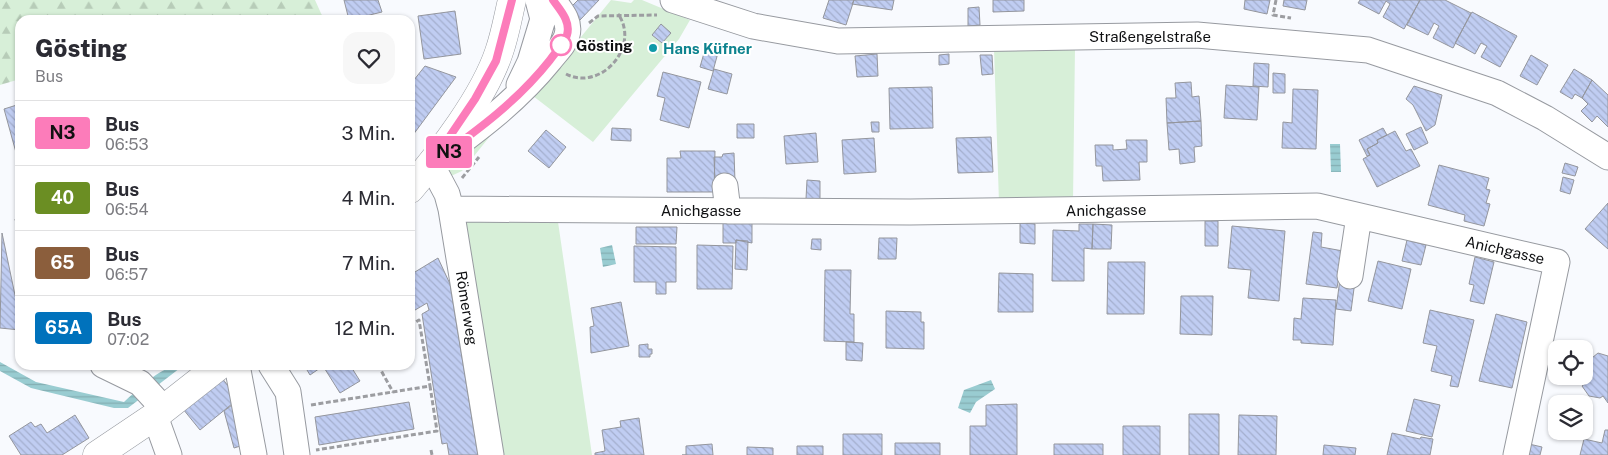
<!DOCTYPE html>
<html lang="de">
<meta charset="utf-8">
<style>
:root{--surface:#fff;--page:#f7f7f7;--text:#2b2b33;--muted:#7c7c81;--line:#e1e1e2}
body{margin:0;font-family:"Public Sans",sans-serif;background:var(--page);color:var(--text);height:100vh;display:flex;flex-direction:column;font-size:19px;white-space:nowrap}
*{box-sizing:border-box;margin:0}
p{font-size:16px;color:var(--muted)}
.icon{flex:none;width:28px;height:28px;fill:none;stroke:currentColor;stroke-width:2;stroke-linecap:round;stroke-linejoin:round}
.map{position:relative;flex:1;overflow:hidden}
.panel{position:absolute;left:15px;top:15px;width:400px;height:355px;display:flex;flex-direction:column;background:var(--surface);border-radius:15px;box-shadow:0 1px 4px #0004}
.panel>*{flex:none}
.badge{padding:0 10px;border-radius:4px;font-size:18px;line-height:32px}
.controls{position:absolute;left:1548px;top:340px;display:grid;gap:10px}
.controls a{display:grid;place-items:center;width:45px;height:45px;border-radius:10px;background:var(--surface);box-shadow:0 1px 4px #0004;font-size:25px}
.map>.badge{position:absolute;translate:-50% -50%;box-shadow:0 0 0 2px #fff}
.round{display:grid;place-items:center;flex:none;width:52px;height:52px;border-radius:15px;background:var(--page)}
.headline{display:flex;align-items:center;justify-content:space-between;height:85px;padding:0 20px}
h1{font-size:24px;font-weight:800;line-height:38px}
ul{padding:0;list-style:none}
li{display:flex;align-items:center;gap:15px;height:65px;padding:0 20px;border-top:1px solid var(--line)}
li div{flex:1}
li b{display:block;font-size:19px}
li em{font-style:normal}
li .badge{min-width:55px;font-weight:700;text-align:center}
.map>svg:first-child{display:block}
</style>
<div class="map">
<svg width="1608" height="455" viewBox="0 0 1608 455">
<defs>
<pattern id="forest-firs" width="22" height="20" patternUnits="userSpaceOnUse" patternTransform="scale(1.25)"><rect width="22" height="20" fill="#d7efd8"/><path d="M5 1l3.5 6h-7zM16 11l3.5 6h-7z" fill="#b7ccb8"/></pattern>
<pattern id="water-rules" width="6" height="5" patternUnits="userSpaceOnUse" patternTransform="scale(1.25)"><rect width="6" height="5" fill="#99ccd1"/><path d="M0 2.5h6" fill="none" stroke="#83aeb2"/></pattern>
<pattern id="building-back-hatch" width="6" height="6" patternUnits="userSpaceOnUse" patternTransform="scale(1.25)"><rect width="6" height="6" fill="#c0cdf2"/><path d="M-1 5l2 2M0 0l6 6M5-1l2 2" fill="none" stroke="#a4afce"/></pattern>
</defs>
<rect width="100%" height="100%" fill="#f8fafe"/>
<path fill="#d7efd8" d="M611,0L631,3L634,0H642L690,20L679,39L593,142L533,96Z
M1075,48L1073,201L999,203L994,49Z
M499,125L462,171L451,176L446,168Z
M557,215L592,455H504L465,222L467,216Z"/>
<path fill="url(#forest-firs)" d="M0,0H315L324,20H20V79L0,85Z"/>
<path fill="url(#water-rules)" d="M1330,144H1340L1341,172H1331Z
M612,245L616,264L603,267L600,248Z
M0,362L36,382L124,402C141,387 161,365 184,365L128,408H114L31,388L0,371Z
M991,380L995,389L976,402L970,413L958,408L964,390Z"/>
<path fill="url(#building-back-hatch)" stroke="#94969d" d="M344,0H378L382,12L349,20Z
M578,0H599L580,20L569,9Z
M829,0H854L846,25L823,18Z
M854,0H894L892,10L852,4Z
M993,0H1024V11L993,12Z
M1245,0H1270L1267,14L1244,9Z
M1284,0H1307L1305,10L1283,6Z
M1360,0H1420L1404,29L1383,17L1390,4L1386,1L1379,14L1358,3Z
M1420,0H1445L1471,13L1453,48L1433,38L1439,26L1434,23L1428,35L1407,25Z
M979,7L980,25L968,26V8Z
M455,11L461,54L424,59L418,16Z
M1472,12L1517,36L1500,67L1481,57L1487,46L1481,43L1475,54L1455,43Z
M661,24L671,33L662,43L652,35Z
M706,46L719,49L713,71L700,67Z
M877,54L878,76L857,77L855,56Z
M949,54V64L939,65V55Z
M980,55H992L993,74L982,75Z
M1531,55L1548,65L1537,85L1520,76Z
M1254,63L1269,64L1268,87L1253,86Z
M425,66L456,77L410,139V85Z
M714,69L732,74L727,94L708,89Z
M1574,69L1592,80L1582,98L1575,94L1572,99L1560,92Z
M663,72L701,82L689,128L660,120L665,98L657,96Z
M1273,73L1285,74V93H1273Z
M1592,80L1608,95V127L1597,116L1592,122L1581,111L1588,104L1582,98Z
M1191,82L1192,97L1199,96L1201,121L1167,123L1166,98H1176L1175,83Z
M1226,85L1259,87L1257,120L1224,118Z
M1414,86L1442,95L1435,125L1426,131L1413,105L1406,99Z
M932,87L933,128L890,129L889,88Z
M1293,89L1318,90L1316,149L1282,148L1283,122L1292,123Z
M20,104V167L4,109Z
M1201,121L1202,146L1194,147L1195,162L1180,164L1179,149L1169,150L1167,123Z
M871,122H879V132H872Z
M737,124H754V138H737Z
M1421,127L1428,143L1414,150L1406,134Z
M612,128L631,129V141L611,140Z
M1383,128L1387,135L1377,140L1378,143L1367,149L1370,155L1367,156L1359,140Z
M546,130L566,147L549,168L528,151Z
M1395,131L1406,151L1411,149L1420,166L1377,187L1363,159L1370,155L1367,149L1378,143L1377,140Z
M816,133L818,162L786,164L784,136Z
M991,137L993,172L958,173L956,138Z
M874,138L876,172L844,174L842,140Z
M1126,140H1147V162H1139L1140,180L1103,181L1102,166H1096L1095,145H1113V150L1127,149Z
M680,151H715L714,192H667V158H681Z
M734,153L735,182H715L714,157H722L723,154Z
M1565,163L1578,167L1575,176L1562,173Z
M1439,165L1489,178L1486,189L1490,190L1486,203L1490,204L1484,226L1464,221L1465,215L1428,205Z
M1563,177L1574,180L1570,194L1560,191Z
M807,180L820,181V199H806Z
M1608,203V249L1585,229Z
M20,218V243L15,219Z
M723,219L752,220V243L736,240V243H723Z
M1205,221H1218V246H1205Z
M1020,223L1035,224V244L1020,243Z
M1079,224H1093L1092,249L1084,248V281H1052L1053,230L1079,231Z
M1093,224L1112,225L1111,249H1092Z
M1232,226L1285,231L1279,301L1248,298L1251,270L1228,268Z
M636,227H677L676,244H636Z
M1313,232L1322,233L1321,247L1343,251L1337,288L1306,284Z
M2,233L20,319V330L0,328Z
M879,238H897L896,259H878Z
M812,239H821V250L811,249Z
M736,240L748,241L747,270L735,269Z
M1407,240L1426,245L1421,265L1402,261Z
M697,245L733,246L732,289H697Z
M634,246L676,247V282H666V294H656V282H634Z
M1475,257L1494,262L1484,304L1470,301L1474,285L1469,284Z
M438,258L450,284L478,455H449L447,443L442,444L422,314L429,310L427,303L410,313V275Z
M1378,261L1411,269L1402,309L1368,301Z
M1108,262H1145L1144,314H1107Z
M825,270H851L850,314H854V342L824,341Z
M999,273L1033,274V312H998Z
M1340,279L1355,281L1351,311L1336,309Z
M1181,296H1213L1212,335L1180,334Z
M1303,298L1336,300L1333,345L1301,343V340H1293L1294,318L1301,319Z
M621,302L629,346L591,353L590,327L594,326L591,308Z
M1430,310L1474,320L1458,387L1450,386L1452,376L1431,371L1437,346L1423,343Z
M886,311L921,312V322H924V349L886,348Z
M1496,314L1527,322L1512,388L1479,381Z
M846,342L863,343L862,361L846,360Z
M648,344V349H652V354H650V357H639V345Z
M1598,353L1608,356V403L1603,396L1600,398L1589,396L1582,386L1591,379L1592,369L1587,362Z
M304,365H350L360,381L340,393L323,366L310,375Z
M222,378L238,399L200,430L183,409Z
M240,399L247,444L234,448L224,411Z
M1414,399L1440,405L1432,437L1406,431Z
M409,402L414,429L319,445L315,417Z
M1017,404V455H970V426H986V405Z
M1189,414H1219V455H1189Z
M75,415L89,438L62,455H21L9,436L31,422L35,427L41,424L47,433Z
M1239,415L1277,416L1276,455H1238Z
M639,418L644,455H595V453L605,451L602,430L621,427L620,421Z
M1123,426H1160V455H1123Z
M1605,430H1608V455H1580L1584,439L1602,443Z
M1392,433L1420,439L1421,437L1433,439L1430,455H1387Z
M843,434H882V455H843Z
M895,443H940V455H895Z
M712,444L713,455H682H686V446Z
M1054,444H1103V455H1054Z
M1529,444L1542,447L1540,455H1527Z
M1324,445L1356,448L1355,455H1323Z
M797,446H823V455H797Z
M747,447L773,448V455H747Z"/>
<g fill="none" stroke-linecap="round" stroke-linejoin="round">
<g stroke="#979aa0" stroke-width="27">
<path id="minor" d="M673,0L753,26L838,41L1197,35L1368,50L1497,93L1545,118L1608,157
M519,85L530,62L543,19L538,0
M725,186L728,211
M451,209L910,212L1317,206L1557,262L1516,455
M1350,276L1359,216
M103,365L140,383L164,409
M237,365L254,455
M271,365L288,392L297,455
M155,416L169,455
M491,455L451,209L447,194L431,164C475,132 516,102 550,60C556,52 565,44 567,35C571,21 560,10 553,0"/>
</g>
<g stroke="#979aa0" stroke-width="29">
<path id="major" d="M410,189C441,153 484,97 499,52C505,35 508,17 512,0
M97,455L155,416L220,365"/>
</g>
<path stroke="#9c9da1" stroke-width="3" stroke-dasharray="5 2.5" stroke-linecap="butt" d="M1276,0L1273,15L1291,18
M589,23L598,16L657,15
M566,74C601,92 641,46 618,14
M462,178L479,157
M410,326L419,320L430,386
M378,365L393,392
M311,405L430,386L437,431L316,450
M431,450L432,455"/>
<use href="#minor" stroke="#fff" stroke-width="25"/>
<use href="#major" stroke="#fff" stroke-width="28"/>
</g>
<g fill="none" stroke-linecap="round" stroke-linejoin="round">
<g stroke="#fff" stroke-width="11">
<path id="line" d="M512,0L496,61L475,99L431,164C475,132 516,103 550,60C555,52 565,44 567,35C571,21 560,10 553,0"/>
</g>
<use href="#line" stroke="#fc7cba" stroke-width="8"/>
</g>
<circle fill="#fff" stroke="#fc7cba" stroke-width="2.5" cx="561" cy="45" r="10"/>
<circle fill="#0f9aa8" stroke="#fff" stroke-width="2" cx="653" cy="48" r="5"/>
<g text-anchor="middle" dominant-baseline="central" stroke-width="4" stroke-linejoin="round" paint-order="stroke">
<g font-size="15" fill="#0e0f11" stroke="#fff">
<text x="1150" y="36">Straßengelstraße</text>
<text x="701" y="210">Anichgasse</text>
<text transform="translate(1106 210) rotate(-1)">Anichgasse</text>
<text transform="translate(1505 250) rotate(13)">Anichgasse</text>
<text transform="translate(467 308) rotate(81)">Römerweg</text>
</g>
<g font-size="15" font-weight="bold" fill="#0e0f11" stroke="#fff" text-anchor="start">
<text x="576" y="45">Gösting</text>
</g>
<g font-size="15" font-weight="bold" fill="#0d838f" stroke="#fff" text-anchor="start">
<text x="663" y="48">Hans Küfner</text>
</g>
</g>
</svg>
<div class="controls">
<a><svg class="icon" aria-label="locate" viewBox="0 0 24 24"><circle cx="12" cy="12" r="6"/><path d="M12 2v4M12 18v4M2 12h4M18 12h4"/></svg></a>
<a><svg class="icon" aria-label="layers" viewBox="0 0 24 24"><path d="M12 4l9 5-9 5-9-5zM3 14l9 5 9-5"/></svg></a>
</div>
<b class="badge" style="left:449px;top:152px;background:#fc7cba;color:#111">N3</b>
<section class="panel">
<div class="headline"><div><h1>Gösting</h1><p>Bus</p></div><a class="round"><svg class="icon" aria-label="heart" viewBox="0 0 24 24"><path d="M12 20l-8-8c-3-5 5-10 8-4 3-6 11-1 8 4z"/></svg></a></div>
<ul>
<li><span class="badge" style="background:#fc7cba;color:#111">N3</span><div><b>Bus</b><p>06:53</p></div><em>3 Min.</em></li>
<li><span class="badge" style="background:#6b8e23;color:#fff">40</span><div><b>Bus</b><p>06:54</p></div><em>4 Min.</em></li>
<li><span class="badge" style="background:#8b5e3c;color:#fff">65</span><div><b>Bus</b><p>06:57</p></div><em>7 Min.</em></li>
<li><span class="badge" style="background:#0072bc;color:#fff">65A</span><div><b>Bus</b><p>07:02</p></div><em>12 Min.</em></li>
</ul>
</section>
</div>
